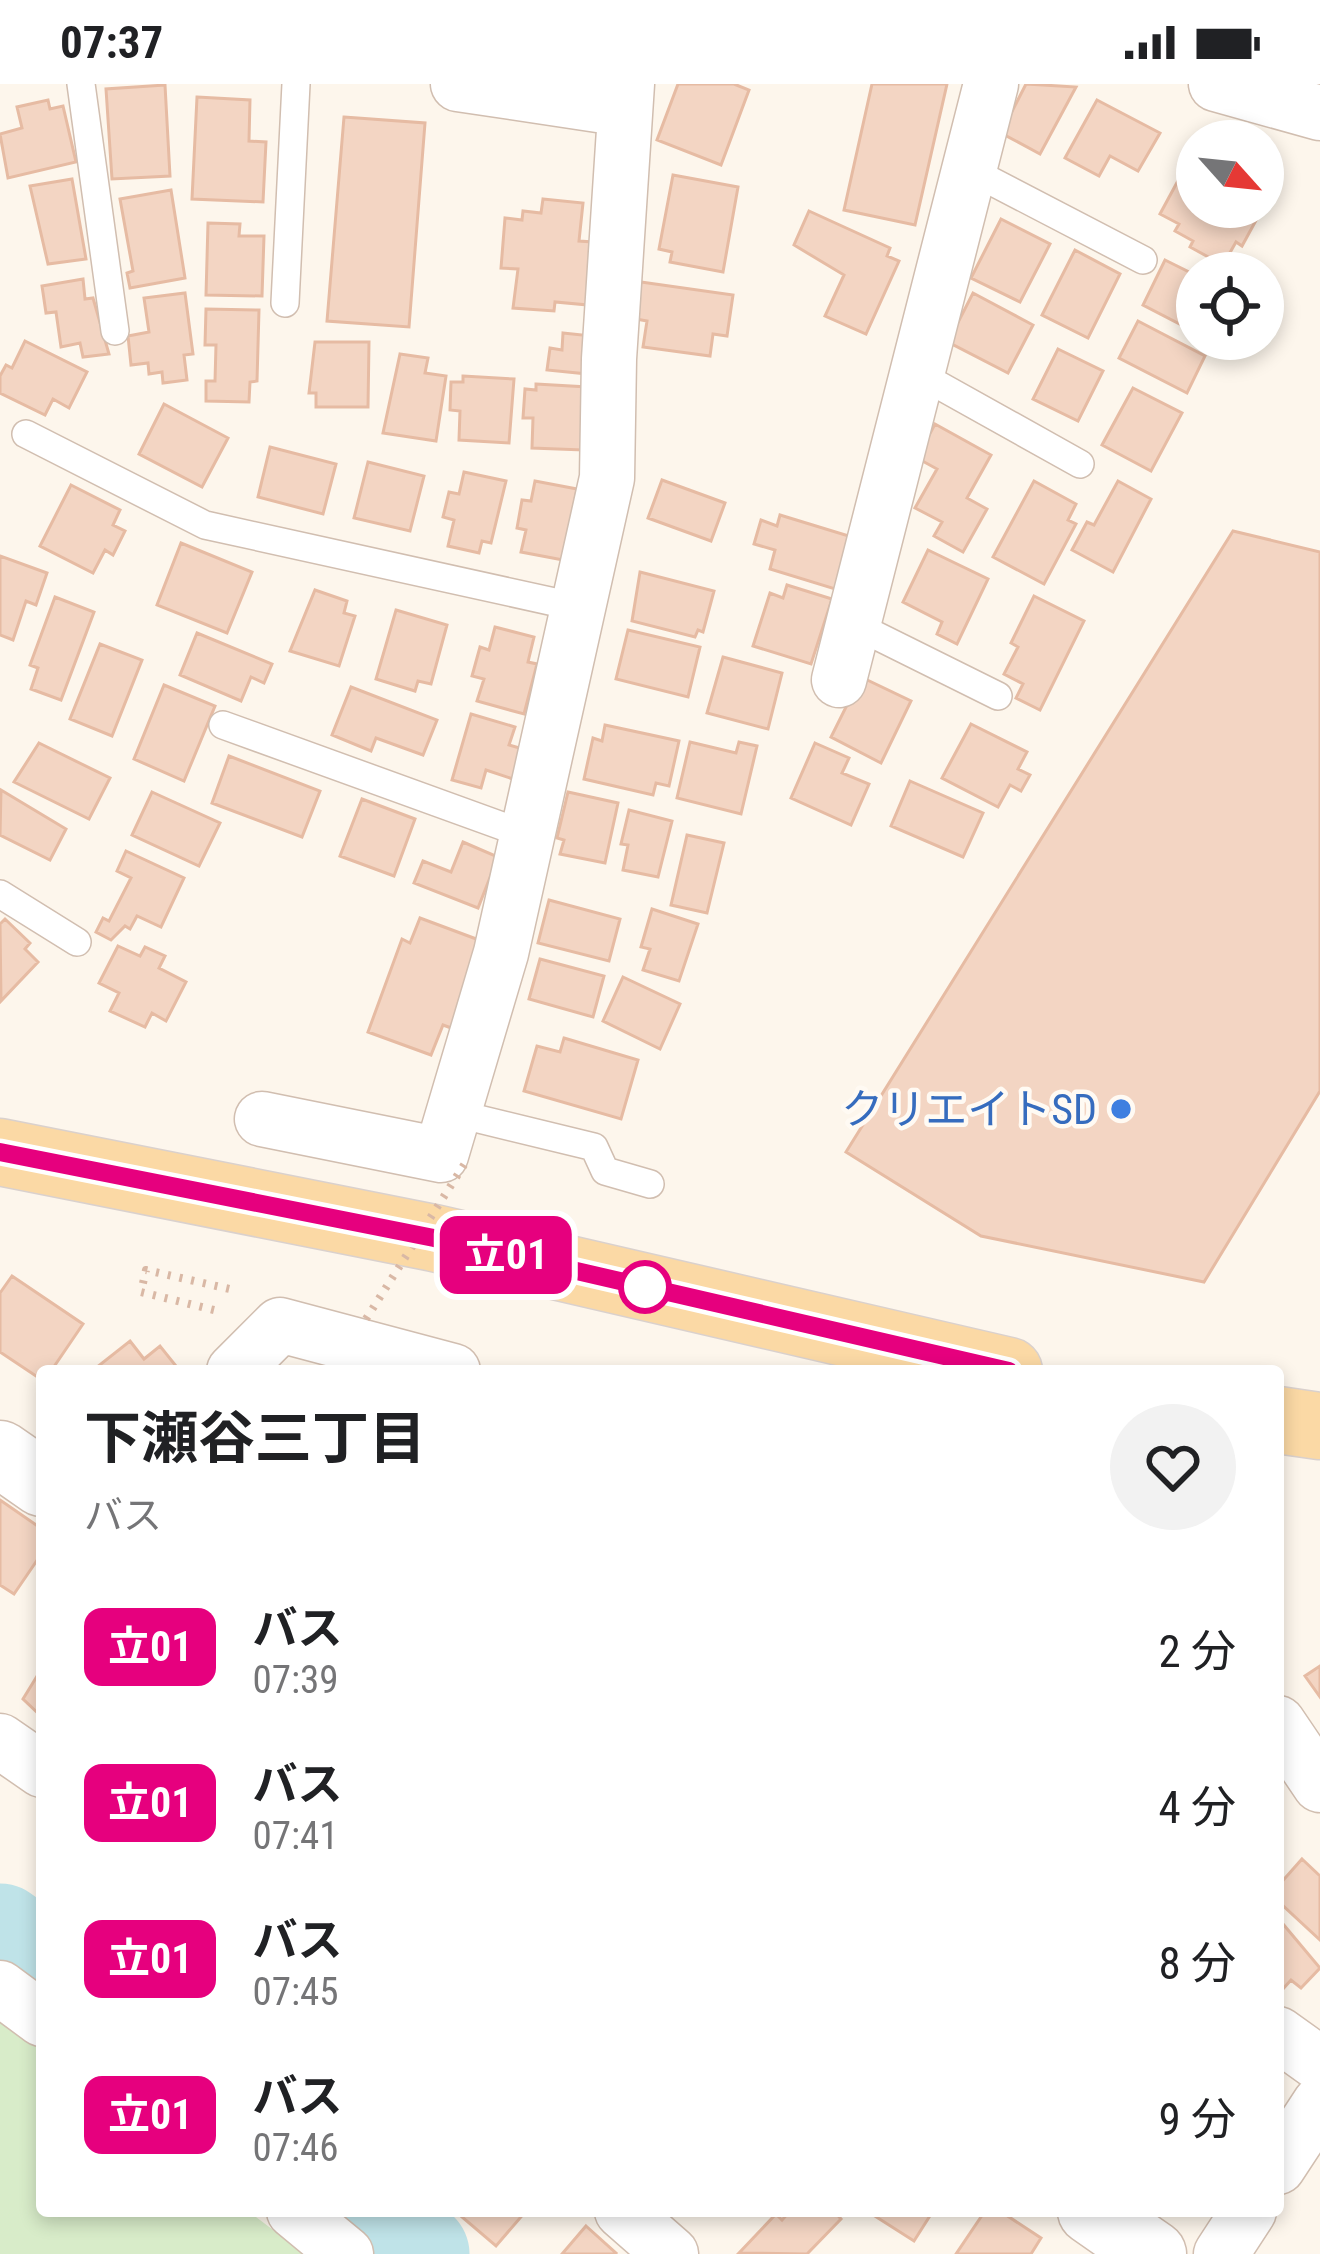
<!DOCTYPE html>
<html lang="ja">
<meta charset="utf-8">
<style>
:root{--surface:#fff;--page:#f2f2f2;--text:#202124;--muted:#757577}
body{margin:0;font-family:"Roboto Condensed","Noto Sans JP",sans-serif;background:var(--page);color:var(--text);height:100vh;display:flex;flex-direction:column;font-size:45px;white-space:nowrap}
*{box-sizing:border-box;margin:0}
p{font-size:39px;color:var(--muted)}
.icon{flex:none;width:66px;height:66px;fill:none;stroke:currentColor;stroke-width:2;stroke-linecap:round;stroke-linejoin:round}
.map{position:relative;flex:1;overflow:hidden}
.side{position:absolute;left:36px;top:1281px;width:1248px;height:852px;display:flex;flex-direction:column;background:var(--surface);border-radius:12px;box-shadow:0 6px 18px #0003}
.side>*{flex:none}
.badge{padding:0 24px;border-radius:18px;font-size:42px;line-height:78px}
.needle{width:78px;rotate:117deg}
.controls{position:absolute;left:1176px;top:36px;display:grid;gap:24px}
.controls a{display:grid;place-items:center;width:108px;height:108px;border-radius:50%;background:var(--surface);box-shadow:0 6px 18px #0003;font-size:60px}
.map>.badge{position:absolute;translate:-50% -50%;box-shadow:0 0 0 6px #fff}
.round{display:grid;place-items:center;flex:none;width:126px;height:126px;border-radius:63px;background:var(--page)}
.headline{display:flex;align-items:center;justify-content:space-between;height:204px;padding:0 48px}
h1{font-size:57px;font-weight:700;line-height:90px}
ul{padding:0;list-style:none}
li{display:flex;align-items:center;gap:36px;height:156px;padding:0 48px}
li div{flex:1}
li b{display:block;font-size:45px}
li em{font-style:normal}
li .badge{min-width:132px;font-weight:700;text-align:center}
.status{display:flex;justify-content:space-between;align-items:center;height:84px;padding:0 60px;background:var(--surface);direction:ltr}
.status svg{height:33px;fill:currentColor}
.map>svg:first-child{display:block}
</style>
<div class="status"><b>07:37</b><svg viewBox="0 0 49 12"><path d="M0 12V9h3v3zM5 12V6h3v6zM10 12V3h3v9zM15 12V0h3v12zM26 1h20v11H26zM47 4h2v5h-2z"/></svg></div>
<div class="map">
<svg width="1320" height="2170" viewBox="0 0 1320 2170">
<rect width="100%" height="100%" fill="#fdf6ec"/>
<path fill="#d8ecc9" d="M0,1935L42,1967V2127H248L305,2170H0Z"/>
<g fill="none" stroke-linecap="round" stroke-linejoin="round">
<path stroke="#bfe3e8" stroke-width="105" d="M0,1852L42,1882
M362,2127L417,2170"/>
</g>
<path fill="#f3d5c3" stroke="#e6bba3" stroke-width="3" d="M678,0H734L749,6L721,81L657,56Z
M872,0H947L915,141L844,126Z
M1026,0L1076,3L1040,70L1001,49Z
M165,1L170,92L112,95L106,5Z
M197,13L250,16L249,57L266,58L263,118L192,115Z
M48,16L50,25L63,22L76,78L8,94L0,50L22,44L17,23Z
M1097,16L1160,49L1138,87L1110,72L1099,92L1065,74Z
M344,33L425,39L409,243L327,237Z
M1187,80L1197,85V123H1250L1260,129L1242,162L1236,158L1223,181L1190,163L1193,157L1175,147L1179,140L1160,130Z
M673,91L738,103L723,188L670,178L672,168L659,165Z
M72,95L86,175L48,180L30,102Z
M171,106L185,194L130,204L127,189L133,187L120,115Z
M543,115L583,119L579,157L593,158L599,222L555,218L554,227L513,224L518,185L501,184L505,134L522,136L523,127L541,129Z
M809,127L890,164L887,172L899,177L866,250L825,232L844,191L794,161Z
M1001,135L1050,160L1020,218L971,194Z
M208,139L240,140L239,152H264L262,212L206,211Z
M1075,166L1120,190L1088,254L1042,231Z
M1165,176L1197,192V249L1143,221Z
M83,195L85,215L93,214L109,270L83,273L80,259L61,263L56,228L46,229L42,202Z
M641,198L733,211L727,252L713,250L710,272L643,263L647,237L636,235Z
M185,209L193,270L184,271L187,296L163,299L162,288L149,290L148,279L131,281L128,252L149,248L144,214Z
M973,209L1033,241L1008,289L948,258Z
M206,225L259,226L257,297L250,298L249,318L206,317V297H215L216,261H205Z
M1138,237L1205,272L1187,309L1119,274Z
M563,249L592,252L588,290L547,286L550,264L562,266Z
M25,257L87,288L69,324L53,315L45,331L0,309V292L6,281L12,284Z
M315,258H369L368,323H316V309H309Z
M1058,265L1103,287L1078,337L1033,315Z
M400,270L428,274L425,289L446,292L436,357L383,349Z
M463,292L514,295L509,359L459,356L460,327L450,326L451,298H463Z
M536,300L587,303L583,366L532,364L533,334H523L525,305L536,306Z
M1133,304L1182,329L1151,387L1102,361Z
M164,320L228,354L202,403L139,370Z
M935,340L991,371L967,414L987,425L963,468L934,452L942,438L915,424L937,385L917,374Z
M270,363L336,380L323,430L258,413Z
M368,378L424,392L410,447L354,434Z
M464,388L506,397L491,459L482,457L479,469L448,462L454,436L443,433L449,408L459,410Z
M662,396L725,419L711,457L648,434Z
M535,397L577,405L563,476L521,468L526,446L517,444L522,416L531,417Z
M1034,397L1076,420L1068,436L1076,440L1044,500L993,473Z
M1118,397L1151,415L1113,488L1072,466L1087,438L1094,441Z
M71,401L120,426L113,441L125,447L113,471L105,466L93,489L40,462Z
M780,431L852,453L835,505L770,485L775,466L754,460L761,436L777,442Z
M1233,447L1320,468V1007L1204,1198L981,1152L846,1068Z
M181,459L252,488L227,549L157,521Z
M928,466L988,495L957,560L937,550L942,538L903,518Z
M0,472L47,489L36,521L26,517L13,556L0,551Z
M640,488L714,507L703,548L698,546L695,553L632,537Z
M787,501L832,515L811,580L753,562L770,509L783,514Z
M315,506L347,517L344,529L355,532L339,582L290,567Z
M1034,512L1084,537L1040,626L1016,614L1023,600L1004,590L1018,563L1011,559Z
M55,513L94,528L61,616L31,605L38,584L30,581Z
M396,526L447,541L431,600L418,597L415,607L376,595Z
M495,543L534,553L528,578L537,580L524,630L477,617L484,595L472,592L480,563L489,566Z
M628,546L700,563L688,613L616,595Z
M197,549L272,580L264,599L251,593L241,617L180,591Z
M100,560L142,576L112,652L70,635Z
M723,573L782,589L768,645L707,629Z
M861,593L911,617L881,679L831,653Z
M164,601L215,622L184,697L134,675Z
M351,603L437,636L423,671L376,654L371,667L332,651Z
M471,630L515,643L509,661L523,665L513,695L486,686L481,704L452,696Z
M971,640L1027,668L1018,685L1030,691L1021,707L1010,701L998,723L942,694Z
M605,641L679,657L669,702L656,699L653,711L584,695L593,654L602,657Z
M690,658L736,669L739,658L757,662L741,730L677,714Z
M39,659L110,694L89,735L14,698Z
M815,659L849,674L842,689L869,700L851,741L791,714Z
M229,672L320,707L302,753L212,719Z
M910,697L983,729L963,773L891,742Z
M1,706L66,745L50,776L0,751Z
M152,708L220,739L199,782L132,751Z
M568,708L618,719L605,779L560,770L564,756L557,754Z
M362,715L415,735L394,792L340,772Z
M629,726L672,737L658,793L623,786L628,761L621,760Z
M687,751L724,759L707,829L671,821Z
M463,758L498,773L478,824L414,799L423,777L451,788Z
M126,767L184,794L161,843L137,832L130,845L125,842L111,856L96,848L103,834L109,837L131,794L117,787Z
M549,816L620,835L609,877L538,859Z
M652,825L698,840L679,897L643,886L650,865L641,863Z
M420,834L487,859L454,945L443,941L431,971L368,948L402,855L410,859Z
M5,835L30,859L25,865L38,878L1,917L0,840Z
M118,862L140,872L145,863L165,872L159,884L186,898L166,937L152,929L145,943L110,927L119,909L99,899Z
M540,875L604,892L593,933L529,915Z
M623,893L680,920L660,965L603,937Z
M564,954L638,976L621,1035L524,1007L537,962L560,968Z
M12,1192L83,1240L51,1287H42V1296L0,1268V1209Z
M130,1257L144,1275L160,1262L180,1287H92Z
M0,1416L42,1445V1469L14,1510L0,1501Z
M1320,1582V1613L1305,1592Z
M42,1584V1633L23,1615Z
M1302,1775L1320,1792V1856L1278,1817V1802Z
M1278,1834L1320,1884L1301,1904L1291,1896L1282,1906L1278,1902Z
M455,2127H526L496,2162Z
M790,2127H834L841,2135L807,2170L739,2169L776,2130L782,2136Z
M867,2127H933L914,2157Z
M985,2127H1000L1041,2154L1031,2170H956Z
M586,2142L616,2169L615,2170H562Z"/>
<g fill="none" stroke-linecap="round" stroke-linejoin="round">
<g stroke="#d1beb0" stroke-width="30">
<path id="service" d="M81,0L115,247
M968,85L1143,176
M285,219L296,0
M917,289L1080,380
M26,350L205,441L577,523
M853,540L998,612
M223,641L527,751
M0,810L77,858
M454,1029L594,1063L605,1087L650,1100"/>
</g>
<g stroke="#d1beb0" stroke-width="57">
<path id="minor" d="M458,0L625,25
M1216,0L1320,29
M839,596L991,0
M262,1035L441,1071L501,869L607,394L609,275L627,0
M234,1287L280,1241L453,1287
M1278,1639L1320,1701
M0,1657L42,1686
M0,1904L42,1935
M1278,1950L1320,1980
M1278,2083L1320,2019
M294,2127L346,2170
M622,2127L671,2170
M1221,2170L1249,2127"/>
</g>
<g stroke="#d1beb0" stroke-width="69">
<path id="tertiary" d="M0,1370L42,1399
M1091,2127L1153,2170"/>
</g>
<g stroke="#dad1cd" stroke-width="69">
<path id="primary" d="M0,1068L434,1154L1009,1287
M1278,1336L1320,1342"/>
</g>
<path stroke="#d9b8a5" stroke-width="8" stroke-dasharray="3 9" stroke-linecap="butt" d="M214,1226L141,1208L146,1186L234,1206"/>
<use href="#service" stroke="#fff" stroke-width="27"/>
<use href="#minor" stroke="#fff" stroke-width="54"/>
<use href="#tertiary" stroke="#fff" stroke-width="66"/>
<use href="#primary" stroke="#fbd9a5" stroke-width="66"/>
<path stroke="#d9b8a5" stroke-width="8" stroke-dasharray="3 9" stroke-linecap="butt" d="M366,1235L469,1073"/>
</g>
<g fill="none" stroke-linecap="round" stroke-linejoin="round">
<g stroke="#fff" stroke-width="27">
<path id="line" d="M0,1068L434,1154L1009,1287"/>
</g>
<use href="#line" stroke="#e6007e" stroke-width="18"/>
</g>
<circle fill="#3f7fe0" stroke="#fffaf3" stroke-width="4.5" cx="1121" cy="1025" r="12"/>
<circle fill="#fff" stroke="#e6007e" stroke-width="6" cx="645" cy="1203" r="24"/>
<g text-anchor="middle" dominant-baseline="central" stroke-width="9" stroke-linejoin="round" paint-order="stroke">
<g font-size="42" fill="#366cbe" stroke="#fffaf3" text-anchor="end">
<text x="1097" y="1025">クリエイトSD</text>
</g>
</g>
</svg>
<div class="controls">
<a><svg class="needle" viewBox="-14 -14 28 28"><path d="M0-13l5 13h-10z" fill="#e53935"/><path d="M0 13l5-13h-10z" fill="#757577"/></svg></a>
<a><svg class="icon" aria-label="locate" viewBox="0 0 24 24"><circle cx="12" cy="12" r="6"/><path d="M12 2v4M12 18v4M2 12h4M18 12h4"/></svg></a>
</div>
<b class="badge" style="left:506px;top:1171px;background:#e6007e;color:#fff">立01</b>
<section class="side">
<div class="headline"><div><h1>下瀬谷三丁目</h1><p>バス</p></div><a class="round"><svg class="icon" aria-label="heart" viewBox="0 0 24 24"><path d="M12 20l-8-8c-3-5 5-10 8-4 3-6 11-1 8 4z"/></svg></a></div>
<ul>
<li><span class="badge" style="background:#e6007e;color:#fff">立01</span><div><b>バス</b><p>07:39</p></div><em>2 分</em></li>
<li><span class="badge" style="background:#e6007e;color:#fff">立01</span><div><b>バス</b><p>07:41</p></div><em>4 分</em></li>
<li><span class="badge" style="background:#e6007e;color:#fff">立01</span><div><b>バス</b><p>07:45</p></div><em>8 分</em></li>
<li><span class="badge" style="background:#e6007e;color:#fff">立01</span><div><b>バス</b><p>07:46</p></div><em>9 分</em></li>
</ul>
</section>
</div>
